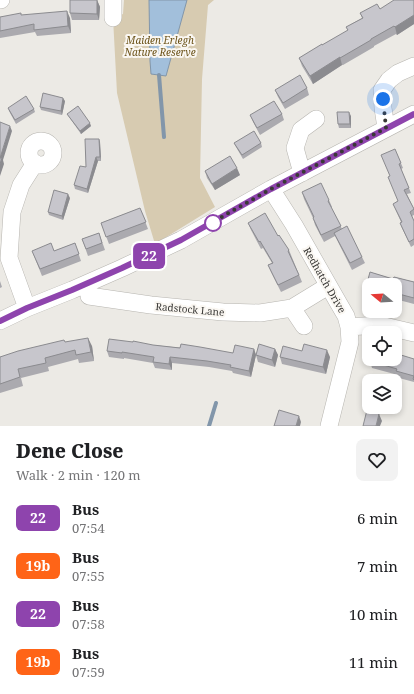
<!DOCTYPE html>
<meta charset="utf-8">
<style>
:root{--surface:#fff;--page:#f2f2f2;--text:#202124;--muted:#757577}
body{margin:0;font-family:"Noto Serif",serif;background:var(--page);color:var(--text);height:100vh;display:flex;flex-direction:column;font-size:15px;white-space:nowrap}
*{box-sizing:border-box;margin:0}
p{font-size:13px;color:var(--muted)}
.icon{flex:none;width:22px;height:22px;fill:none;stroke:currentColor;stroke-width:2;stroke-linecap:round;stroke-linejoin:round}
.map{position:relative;height:426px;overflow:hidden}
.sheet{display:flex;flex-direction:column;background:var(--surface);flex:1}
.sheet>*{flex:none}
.badge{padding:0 8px;border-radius:6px;font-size:14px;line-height:26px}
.needle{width:26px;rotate:288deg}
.buttons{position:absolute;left:362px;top:278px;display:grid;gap:8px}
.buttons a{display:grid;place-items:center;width:40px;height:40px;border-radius:8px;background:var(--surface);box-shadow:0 2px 6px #0003;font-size:20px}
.you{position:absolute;width:20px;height:20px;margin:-10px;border:3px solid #fff;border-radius:50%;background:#1a73e8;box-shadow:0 0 0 6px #1a73e833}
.map>.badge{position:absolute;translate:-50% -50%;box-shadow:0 0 0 2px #fff}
.round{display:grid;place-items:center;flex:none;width:42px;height:42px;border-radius:8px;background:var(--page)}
.head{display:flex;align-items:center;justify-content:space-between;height:68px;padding:0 16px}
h1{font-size:19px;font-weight:800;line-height:30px}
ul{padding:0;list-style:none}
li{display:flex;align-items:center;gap:12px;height:48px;padding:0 16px}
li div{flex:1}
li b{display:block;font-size:15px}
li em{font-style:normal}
li .badge{min-width:44px;font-weight:700;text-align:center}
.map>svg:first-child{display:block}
</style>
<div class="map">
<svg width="414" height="426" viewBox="0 0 414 426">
<rect width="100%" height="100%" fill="#eceae5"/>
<path fill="#d7cbb1" d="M124,0H214L208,5L202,79L200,178L215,207L155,244L145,211L117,93L113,18L123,14Z"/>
<path fill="#a2bfdb" stroke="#8296aa" d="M149,0H187L166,76L151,74L150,61Z"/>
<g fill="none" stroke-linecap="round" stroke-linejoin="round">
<path stroke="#8296aa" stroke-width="4" d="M159,75L164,137
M209,426L216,403"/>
<g stroke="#b7b5b0" stroke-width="18">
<path id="minor" d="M0,0H1
M113,0V18
M386,128L383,108L382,90L389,80L398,73L414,66
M29 153a12 12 0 1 1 24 0a12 12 0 1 1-24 0Z
M302,173L295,148L301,130L316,119
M271,189L294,225L339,304L346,316L349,327L350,342L329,426
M89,296L151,305L223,312L260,313L292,308L328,286
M27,308L9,258L12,212L21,185L35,163
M292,308L304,326
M0,321L27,308L72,290L122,268L181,240L271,189L414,114
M349,327L363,326L380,325L414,333"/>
</g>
<use href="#minor" stroke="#fff" stroke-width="17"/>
</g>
<path fill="#abaaaf" d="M97,0L100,7L99,20H72L70,13Z
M414,0V24L397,35L396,34L374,46V47L343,65H342L313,84L302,66L299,58L348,31L346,27L362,18L360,13L380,9Z
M22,15L70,18L71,33L37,36L35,32L0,38V17Z
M307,88L309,95L285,109L278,97L275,90Z
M65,101L62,115L41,110L40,107Z
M8,108L34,109L35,112L16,124L9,111Z
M67,114L91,126L81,134L69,117Z
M282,114L284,120L260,135L253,122L250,115Z
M351,116V128H339L338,124Z
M99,139L100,142L101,161H98L88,193L75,189L74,185L86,167Z
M234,143H261L262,147L243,159L236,147Z
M395,149L403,168L401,169L411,193L407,194L414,209V215L412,216L414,221V245L411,247L402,228L400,223L401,222L393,204L398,201Z
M205,171L240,175L215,190L207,178Z
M302,192L329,200L332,207H331L342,229L362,257L365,263L352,270L335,236L324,242L315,225L313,218L304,199Z
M70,198L63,220L49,215L48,212Z
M140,208L148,229L109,244L101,223Z
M248,223L278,236L289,250L302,282L281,292L271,272L268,265L272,263L263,248L261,249L251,230Z
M99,233L105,250L88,256L82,239Z
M75,243L81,261L42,276L32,251H54Z
M370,272L393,279L394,277L414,282V304L395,299V285H369V301H367L364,294Z
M0,281L2,287L0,288Z
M65,342L92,346L94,361L79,363L78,359L48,367L49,371L21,378L23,386L0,393V357Z
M153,345L233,353L254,349L256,355L251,377L233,373L232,371L209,367L172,363V370L155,368L153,363L124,358V359L109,357L107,351Z
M275,349L278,355L275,367L258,362L256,355Z
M302,351L330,357L326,374L282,364L280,357Z
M400,358L414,359V382L399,378L398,375L372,368L370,361Z"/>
<path fill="#8b8b8f" d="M97,0L100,7L99,20L97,14Z
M67,11L70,18L71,33L68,26Z
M414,15V24L397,35L395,27Z
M340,57L342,65L313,84L310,76Z
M63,98L65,101L62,115L61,111Z
M349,112L351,116V128L350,124Z
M90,123L91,126L81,134L80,131Z
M10,126L12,131L3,160L4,164L0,176V158Z
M99,139L100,142L101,161L100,157Z
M96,157L98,161L88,193L87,189Z
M237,168L240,175L215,190L212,184Z
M68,194L70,198L63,220L62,216Z
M88,338L92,346L94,361L91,352Z
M254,349L256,355L251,377L249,371Z
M275,349L278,355L275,367L272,360Z
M327,350L330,357L326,374L323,367Z
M170,357L172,363V370L169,364Z
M379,414L382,421L380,426H376Z
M299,416L301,422L300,426H296Z"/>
<path fill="#c7c6cc" stroke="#8b8b8f" d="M70,0H97V14L70,13Z
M394,0H414V15L395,27L394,26L371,39V40L340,58V57L310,76L299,58L322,44V45L348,30L346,27L363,18L360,13L377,4L380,9Z
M67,11L68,26L34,30V24L0,31V17L21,13V15Z
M300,75L307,88L283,103L275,90Z
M43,93L63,98L61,111L40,107Z
M26,96L34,109L15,120L8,108Z
M274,101L282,114L257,128L250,115Z
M78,106L90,123L80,131L67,114Z
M337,112H349L350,124H338Z
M0,122L10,126L0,158Z
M254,131L261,143L242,155L234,143Z
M85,139H99L100,157H96L87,189L74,185L80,166L86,167Z
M395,149L401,163L399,164L409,188L404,190L414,209L410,212L414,221V239L409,242L400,223L402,222L393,204L398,201L388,177L390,176L381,155Z
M230,156L237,168L212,184L205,171Z
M0,158H2L0,164Z
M321,183L329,200L328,201L341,226L321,235L313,218L314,217L302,192Z
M54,190L68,194L62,216L48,212Z
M140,208L146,222L106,237L101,223Z
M265,213L278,236L279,235L289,250L288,251L299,275L278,285L268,265L273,263L260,241L259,242L248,223Z
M347,226L362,257L350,263L334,233Z
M99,233L102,243L86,249L82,239Z
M51,243L54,251L75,243L79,254L40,269L32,251Z
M370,272L393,279L394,277L414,282V298L395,293V285H369V295L364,294Z
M88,338L91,352L76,355L75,350L45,358L46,363L18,369L20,377L0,384V357L18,351L64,340L65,342Z
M109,339L133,342V341L153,345L180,348L181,344L200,347L233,353L235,345L254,349L249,371L230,367L231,365L207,361L170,357L169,364L153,362L154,357L122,352V353L107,351Z
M259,344L275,349L272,360L256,355Z
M304,344L327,350L323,367L280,357L283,346L302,351Z
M401,355L414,359V380L413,379L414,376L396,371L397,369L370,361V359H395V356L400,358Z
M279,410L299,416L296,426H274Z
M367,410L379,414L376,426H363Z"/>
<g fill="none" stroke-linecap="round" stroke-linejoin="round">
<g stroke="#fff" stroke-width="9">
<path id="line" d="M0,321L27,308L72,290L122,268L181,240L271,189L414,114"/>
</g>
<use href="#line" stroke="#8e44ad" stroke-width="6"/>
<path stroke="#393836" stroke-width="4" stroke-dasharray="0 7.2" d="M213,223H211L271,189L386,128L383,99"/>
</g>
<circle fill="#fff" stroke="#8e44ad" stroke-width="2" cx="213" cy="223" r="8"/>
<g text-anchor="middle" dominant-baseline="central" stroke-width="4" stroke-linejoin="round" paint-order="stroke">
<g font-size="10" font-style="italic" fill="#6b5218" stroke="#faf7f2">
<text x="160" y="40">Maiden Erlegh<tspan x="160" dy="12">Nature Reserve</tspan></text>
</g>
<g font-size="10" fill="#393836" stroke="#faf7f2">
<text transform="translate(325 280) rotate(60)">Redhatch Drive</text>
<text transform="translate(190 309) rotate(5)">Radstock Lane</text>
</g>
</g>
</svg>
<div class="buttons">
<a><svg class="needle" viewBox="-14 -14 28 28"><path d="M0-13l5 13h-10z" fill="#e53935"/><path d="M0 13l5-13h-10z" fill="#757577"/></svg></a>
<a><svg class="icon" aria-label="locate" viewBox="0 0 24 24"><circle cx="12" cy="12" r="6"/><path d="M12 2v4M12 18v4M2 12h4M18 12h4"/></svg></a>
<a><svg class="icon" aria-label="layers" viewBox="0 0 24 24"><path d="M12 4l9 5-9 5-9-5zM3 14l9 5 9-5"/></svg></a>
</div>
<div class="you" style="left:383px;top:99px"></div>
<b class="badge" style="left:149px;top:256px;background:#8e44ad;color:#fff">22</b>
</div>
<section class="sheet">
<div class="head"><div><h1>Dene Close</h1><p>Walk · 2 min · 120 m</p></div><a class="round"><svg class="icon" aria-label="heart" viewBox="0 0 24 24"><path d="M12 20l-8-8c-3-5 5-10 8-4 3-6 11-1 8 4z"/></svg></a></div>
<ul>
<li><span class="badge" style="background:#8e44ad;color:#fff">22</span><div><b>Bus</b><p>07:54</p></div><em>6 min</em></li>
<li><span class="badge" style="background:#ff6417;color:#fff">19b</span><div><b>Bus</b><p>07:55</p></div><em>7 min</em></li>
<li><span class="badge" style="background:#8e44ad;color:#fff">22</span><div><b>Bus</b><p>07:58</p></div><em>10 min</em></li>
<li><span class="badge" style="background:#ff6417;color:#fff">19b</span><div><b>Bus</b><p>07:59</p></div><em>11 min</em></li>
</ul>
</section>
